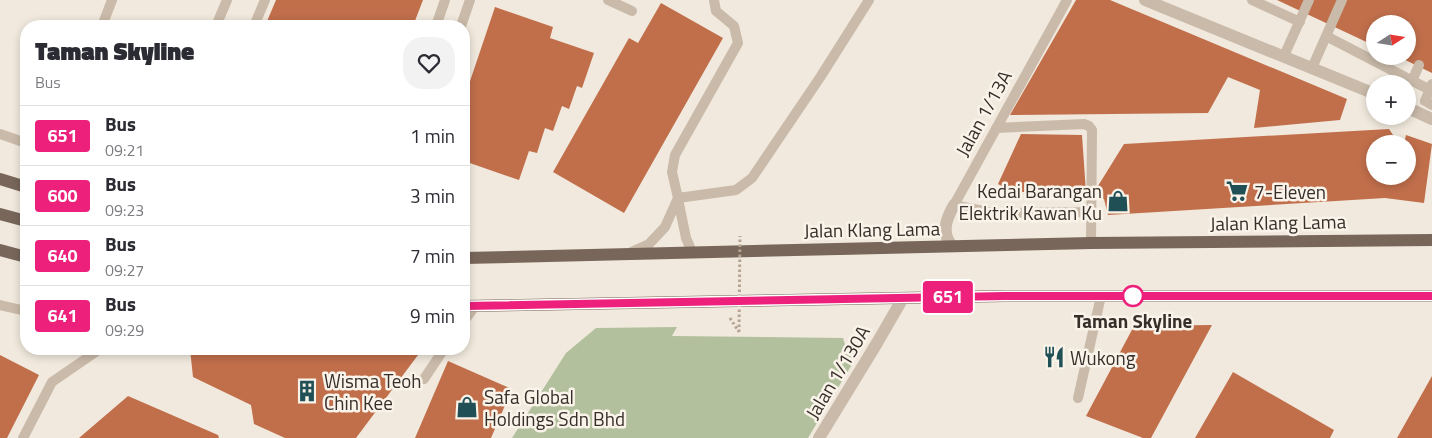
<!DOCTYPE html>
<meta charset="utf-8">
<style>
:root{--surface:#fff;--page:#f2f2f3;--text:#2b2b33;--muted:#7c7c81;--line:#e1e1e2}
body{margin:0;font-family:"Titillium Web",sans-serif;background:var(--page);color:var(--text);height:100vh;display:flex;flex-direction:column;font-size:19px;white-space:nowrap}
*{box-sizing:border-box;margin:0}
p{font-size:16px;color:var(--muted)}
.icon{flex:none;width:28px;height:28px;fill:none;stroke:currentColor;stroke-width:2;stroke-linecap:round;stroke-linejoin:round}
.map{position:relative;flex:1;overflow:hidden}
.details{position:absolute;left:20px;top:20px;width:450px;height:335px;display:flex;flex-direction:column;background:var(--surface);border-radius:20px;box-shadow:0 2px 8px #0003}
.details>*{flex:none}
.badge{padding:0 10px;border-radius:4px;font-size:18px;line-height:32px}
.needle{width:32px;rotate:78deg}
.tools{position:absolute;left:1366px;top:15px;display:grid;gap:10px}
.tools a{display:grid;place-items:center;width:50px;height:50px;border-radius:50%;background:var(--surface);box-shadow:0 2px 8px #0003;font-size:25px}
.map>.badge{position:absolute;translate:-50% -50%;box-shadow:0 0 0 2px #fff}
.round{display:grid;place-items:center;flex:none;width:52px;height:52px;border-radius:20px;background:var(--page)}
.overview{display:flex;align-items:center;justify-content:space-between;height:85px;padding:0 15px}
h1{font-size:24px;font-weight:800;line-height:38px}
ul{padding:0;list-style:none}
li{display:flex;align-items:center;gap:15px;height:60px;padding:0 15px;border-top:1px solid var(--line)}
li div{flex:1}
li b{display:block;font-size:19px}
li em{font-style:normal}
li .badge{min-width:55px;font-weight:700;text-align:center}
.map>svg:first-child{display:block}
</style>
<div class="map">
<svg width="1432" height="438" viewBox="0 0 1432 438">
<rect width="100%" height="100%" fill="#f1e9dd"/>
<path fill="#b2c09d" d="M677,327L672,336L843,338L848,354L857,356L808,438H512L566,353L596,328Z"/>
<path fill="#c16f4b" d="M276,0H423L413,26H265Z
M1076,0H1110L1347,99L1340,120L1254,128L1260,90L1228,77L1208,113L1010,115Z
M1277,0H1432V73L1397,56H1408V24H1375V46Z
M661,3L723,38L624,213L553,172L629,38L638,43Z
M495,7L553,27L550,38L594,53L582,88L577,86L569,109L562,106L553,131L545,128L537,153L529,151L519,180L464,161V99Z
M1389,129L1395,138L1394,144H1375V176H1408V144H1404L1406,135L1432,144L1424,203L1385,198L1108,215L1104,199L1093,194L1124,144Z
M1021,134L1082,135L1086,192H1012L998,184Z
M1212,325L1151,438H1143L1086,416L1134,326Z
M190,349H263L418,355L356,438H285L254,424L251,405L193,377Z
M0,355L39,375L7,438H0Z
M448,361L512,389L491,438H415Z
M1233,372L1334,430L1330,438H1195Z
M1432,376V438H1397Z
M128,396L218,435L219,438H79Z"/>
<g fill="none" stroke-linecap="round" stroke-linejoin="round">
<path stroke="#b5a493" stroke-width="3" stroke-dasharray="2.5 2.5" stroke-linecap="butt" d="M730,318L739,332"/>
<path stroke="#c9baa9" stroke-width="10" d="M608,0L632,11
M714,0L716,11L734,26L738,43L675,155L672,172L678,198L736,190L752,178L821,76L869,0
M1067,0L954,205L993,213L1092,212
M1252,0L1300,22
M102,26L112,0
M216,26L227,0
M254,26L265,0
M436,26L445,0
M461,26L470,0
M1326,36L1432,91
M1284,56L1309,0
M1312,68L1342,0
M1412,81L1419,65
M1388,84L1412,81
M1432,84L1425,101L1432,105
M996,128L1084,124L1089,126L1092,130L1091,243
M0,134L26,143
M678,199L686,238L692,252H698
M629,253L649,244L665,227L678,198
M0,305L26,311
M464,321L475,306
M424,379L444,349
M1078,398L1101,296
M23,438L52,382L100,349"/>
<path stroke="#c9baa9" stroke-width="12" d="M1145,0L1375,94
M1408,108L1432,119
M952,246C941,233 946,219 954,205
M819,438L877,343L903,298"/>
<path stroke="#78665a" stroke-width="12" d="M0,179L26,187
M0,214L26,221
M0,250L26,257
M464,258L1091,243L1432,240
M464,306L1005,296H1432"/>
<path stroke="#b5a493" stroke-width="3" stroke-dasharray="2.5 2.5" stroke-linecap="butt" d="M739,332L740,236"/>
</g>
<g fill="none" stroke-linecap="round" stroke-linejoin="round">
<g stroke="#fff" stroke-width="11">
<path id="line" d="M464,306L1005,296H1432"/>
</g>
<use href="#line" stroke="#ed207b" stroke-width="8"/>
</g>
<defs>
<g id="supermarket-bare" transform="scale(1.725)"><path d="M-6-5.5h2.5l.6 2H6L4.5 2H-2.5L-4.4-4H-6ZM-1.5 3.2a1.3 1.3 0 1 0 .1 0ZM3 3.2a1.3 1.3 0 1 0 .1 0Z" fill="#204f56" stroke="#f9f3e9" stroke-width="2.5" paint-order="stroke"/></g>
<g id="shop-bare" transform="scale(1.725)"><path d="M-5-2.5h2.3a2.7 3.5 0 0 1 5.4 0H5L5.5 6h-11ZM-1.5-2.5h3a1.5 2.3 0 0 0-3 0Z" fill="#204f56" stroke="#f9f3e9" stroke-width="2.5" paint-order="stroke"/></g>
<g id="restaurant-bare" transform="scale(1.725)"><path d="M-5-6h1v4h1v-4h1v4h1v-4h1v5L-1.5 .5V6h-2V.5L-5-1ZM5-6V6H3V1.5H1.5Q1.5-4 5-6Z" fill="#204f56" stroke="#f9f3e9" stroke-width="2.5" paint-order="stroke"/></g>
<g id="building-bare" transform="scale(1.725)"><path d="M-4-6H4V6H1V3H-1V6H-4ZM-2.5-4.3h1.7v1.8h-1.7ZM.8-4.3h1.7v1.8H.8ZM-2.5-1h1.7V.8h-1.7ZM.8-1h1.7V.8H.8Z" fill="#204f56" stroke="#f9f3e9" stroke-width="2.5" paint-order="stroke"/></g>
</defs>
<g fill-rule="evenodd">
<use href="#supermarket-bare" x="1237" y="191"/>
<use href="#shop-bare" x="1118" y="201"/>
<use href="#restaurant-bare" x="1054" y="357"/>
<use href="#building-bare" x="307" y="391"/>
<use href="#shop-bare" x="467" y="407"/>
</g>
<circle fill="#fff" stroke="#ed207b" stroke-width="2.5" cx="1133" cy="296" r="10"/>
<g text-anchor="middle" dominant-baseline="central" stroke-width="5" stroke-linejoin="round" paint-order="stroke">
<g font-size="19" fill="#362e29" stroke="#f9f3e9">
<text transform="translate(983 113) rotate(-61)">Jalan 1/13A</text>
<text transform="translate(1278 222) rotate(-1)">Jalan Klang Lama</text>
<text transform="translate(872 229) rotate(-1)">Jalan Klang Lama</text>
<text transform="translate(837 372) rotate(-59)">Jalan 1/130A</text>
</g>
<g font-size="19" fill="#362e29" stroke="#f9f3e9" text-anchor="start">
<text x="1102" y="190" text-anchor="end">Kedai Barangan<tspan x="1102" dy="22">Elektrik Kawan Ku</tspan></text>
<text x="1254" y="191">7-Eleven</text>
<text x="1070" y="357">Wukong</text>
<text x="324" y="380">Wisma Teoh<tspan x="324" dy="22">Chin Kee</tspan></text>
<text x="484" y="396">Safa Global<tspan x="484" dy="22">Holdings Sdn Bhd</tspan></text>
</g>
<g font-size="19" font-weight="bold" fill="#362e29" stroke="#f9f3e9">
<text x="1133" y="320">Taman Skyline</text>
</g>
</g>
</svg>
<div class="tools">
<a><svg class="needle" viewBox="-14 -14 28 28"><path d="M0-13l5 13h-10z" fill="#e53935"/><path d="M0 13l5-13h-10z" fill="#7c7c81"/></svg></a>
<a>+</a>
<a>−</a>
</div>
<b class="badge" style="left:948px;top:297px;background:#ed207b;color:#fff">651</b>
<section class="details">
<div class="overview"><div><h1>Taman Skyline</h1><p>Bus</p></div><a class="round"><svg class="icon" aria-label="heart" viewBox="0 0 24 24"><path d="M12 20l-8-8c-3-5 5-10 8-4 3-6 11-1 8 4z"/></svg></a></div>
<ul>
<li><span class="badge" style="background:#ed207b;color:#fff">651</span><div><b>Bus</b><p>09:21</p></div><em>1 min</em></li>
<li><span class="badge" style="background:#ed207b;color:#fff">600</span><div><b>Bus</b><p>09:23</p></div><em>3 min</em></li>
<li><span class="badge" style="background:#ed207b;color:#fff">640</span><div><b>Bus</b><p>09:27</p></div><em>7 min</em></li>
<li><span class="badge" style="background:#ed207b;color:#fff">641</span><div><b>Bus</b><p>09:29</p></div><em>9 min</em></li>
</ul>
</section>
</div>
